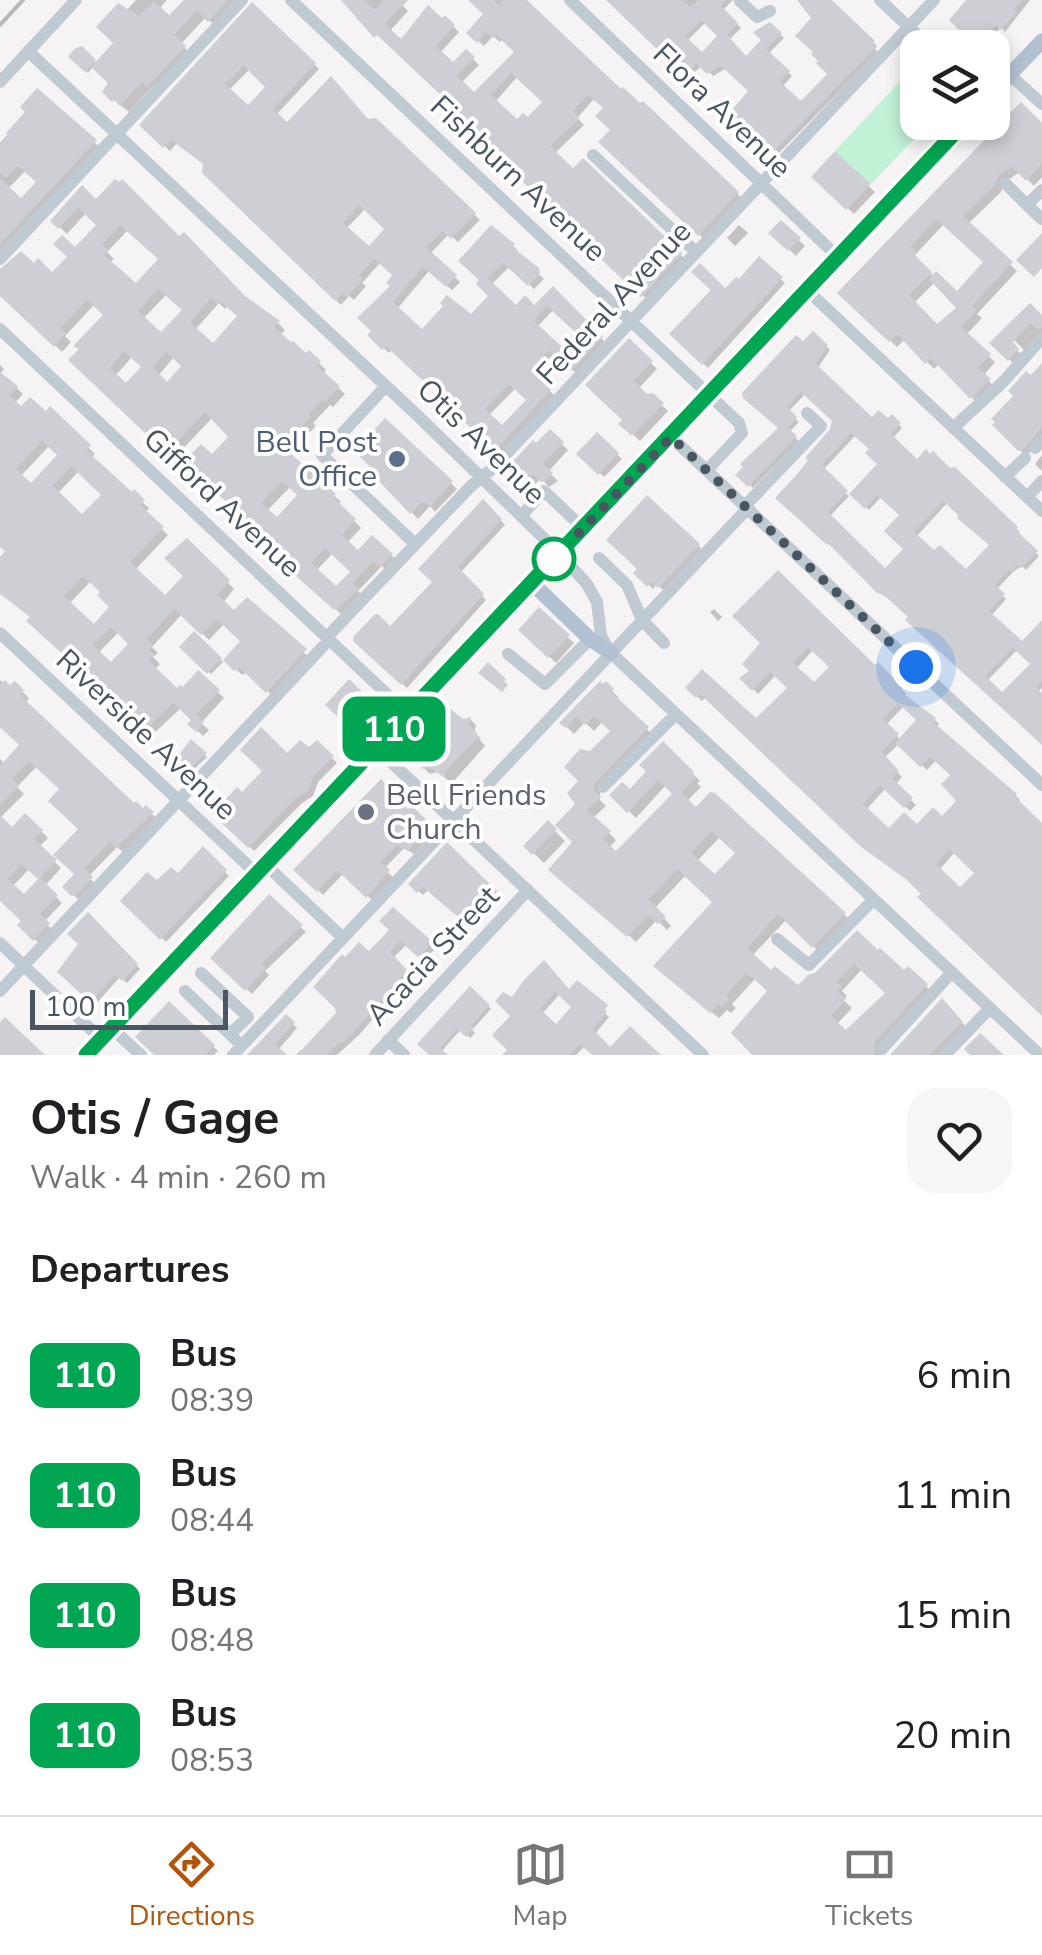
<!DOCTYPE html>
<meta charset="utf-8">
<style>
:root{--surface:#fff;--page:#f6f6f6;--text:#202124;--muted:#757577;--line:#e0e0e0;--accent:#b45309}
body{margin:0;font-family:"Nunito Sans",sans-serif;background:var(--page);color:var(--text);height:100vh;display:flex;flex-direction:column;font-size:38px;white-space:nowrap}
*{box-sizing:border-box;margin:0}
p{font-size:32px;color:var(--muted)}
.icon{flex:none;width:55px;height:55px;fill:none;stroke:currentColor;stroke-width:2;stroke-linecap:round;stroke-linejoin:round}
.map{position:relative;height:1055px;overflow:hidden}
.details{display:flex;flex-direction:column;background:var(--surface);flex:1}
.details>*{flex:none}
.badge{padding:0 20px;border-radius:15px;font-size:35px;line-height:65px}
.tools{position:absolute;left:900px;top:30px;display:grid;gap:20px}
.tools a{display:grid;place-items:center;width:110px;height:110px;border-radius:20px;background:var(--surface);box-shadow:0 5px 15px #0003;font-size:50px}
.scale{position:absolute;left:30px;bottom:25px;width:198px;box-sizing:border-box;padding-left:10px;border:5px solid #495661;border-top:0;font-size:28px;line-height:35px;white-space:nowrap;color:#495661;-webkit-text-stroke:8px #fff;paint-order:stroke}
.you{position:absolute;width:50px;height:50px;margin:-25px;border:8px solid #fff;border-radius:50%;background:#1a73e8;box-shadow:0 0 0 15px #1a73e833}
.map>.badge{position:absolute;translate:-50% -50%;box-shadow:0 0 0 5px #fff}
h2{padding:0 30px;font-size:38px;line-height:90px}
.round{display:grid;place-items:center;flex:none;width:105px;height:105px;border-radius:30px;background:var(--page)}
.head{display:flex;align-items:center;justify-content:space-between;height:170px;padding:0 30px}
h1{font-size:48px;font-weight:700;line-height:75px}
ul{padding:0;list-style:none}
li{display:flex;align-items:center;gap:30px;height:120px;padding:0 30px}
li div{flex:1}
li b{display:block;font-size:38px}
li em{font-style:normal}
li .badge{min-width:110px;font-weight:700;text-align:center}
.menu{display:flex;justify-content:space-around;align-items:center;height:140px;border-top:2px solid var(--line);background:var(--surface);font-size:28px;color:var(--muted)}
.menu a{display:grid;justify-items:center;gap:5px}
.menu .on{color:var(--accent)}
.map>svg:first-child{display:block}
</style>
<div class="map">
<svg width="1042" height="1055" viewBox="0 0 1042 1055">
<rect width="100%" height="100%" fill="#f5f3f3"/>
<path fill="#c1f2d5" d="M917,63L918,122L929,123L871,184L835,151Z"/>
<path fill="#0003" fill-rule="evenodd" d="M136,0H167L159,9L170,19L186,0H244L217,28L206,17L181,44L192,55L151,88L129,112L113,99L112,83L94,66L88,73L72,57L82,49L97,64L117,43L127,10Z
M351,0H397L408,11L389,32L401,43L445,19L459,32L440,53L453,65L466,52L479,65L461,83L474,96L517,52L503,39L500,42L493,36L484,46L470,33L487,14L473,0H523L621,93L641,107L643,104L743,199L705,240L602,142L613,130L606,108L595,98L577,118L584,125L554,154L573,172L583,161L686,260L648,300L553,211L550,203ZM518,76L545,102L528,121L517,123L495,102Z
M607,0H733L724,9L741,28L729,40L746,60L764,40L770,25L784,38L768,54L792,76L782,87L801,104L830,74L814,19L800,0H828L877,46L875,49L878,52L779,153L766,141L762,146L730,116L751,91L727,68L713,76L702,65L695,72L676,54L669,58ZM706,22L721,36L702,55L687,41Z
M972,0H1030L1005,32L1001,27L982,48H976L952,20Z
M252,5L319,69L276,115L287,126L375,120L480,220L458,242L449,234L430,254L460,282L452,290L429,271L397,309L422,332L471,318L492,296L483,280L462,260L513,246L518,251L516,253L544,279L534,289L510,266L491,285L516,308H534L553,289L606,343L577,374L555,353L534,376L555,396L502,454L442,400L446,395L432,381L429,384L392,349L389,353L375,340L374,331L395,275L381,262L362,283L366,286L354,300L349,296L341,305L204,172L206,164L177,143L170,151L142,125ZM250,69L269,87L248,109L228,91ZM366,208L387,229L369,249L346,229ZM554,309L578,332L561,350L537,327ZM516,388L529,400L502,428L489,415Z
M37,92L102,149L0,258V143L28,112ZM26,170L39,183L22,201L8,189Z
M1042,126V177L1034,186L1020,172L1005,182L1001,192L968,224L1017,271L977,314L982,318L966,335L995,362L983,376L996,388L978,404L939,363L934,369L905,339L897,347L840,293ZM944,224L986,263L957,294L934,277L915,255ZM935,282L959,308L937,328L914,303Z
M836,155L875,192L854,214L815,177Z
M83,189L96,203L278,323L285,330L280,335L319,363L326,370L323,374L345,394L333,407L330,405L313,423L316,426L309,433L306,430L287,453L341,502L338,505L361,528L347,543L358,554L373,538L398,562L388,572L382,566L358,591L364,597L343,616L241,520L243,514L220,494L216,498L194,477L231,437L213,417L178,454L157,434L153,438L71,360L106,315L95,304L65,336L71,342L62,352L0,293V270L34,266L52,276L100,225L86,213L67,234L53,221ZM129,229L161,259L136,286L109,263L114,259L107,252ZM167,294L185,310L161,335L143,319ZM219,303L225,309L228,306L240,316L213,346L195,330ZM133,356L145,367L126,386L115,376ZM174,357L184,366L167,385L158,376ZM291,486L301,495L277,520L267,511ZM333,553L353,572L336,590L316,571Z
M781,223L805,246L796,256L772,233Z
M739,225L748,233L735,246L727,238Z
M759,260L785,283L708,368L673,334L739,283Z
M1030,307L1042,319V332L1024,350L1011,337L1008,341L1027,360L1019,369L993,343Z
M813,334L830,350L817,369L872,420L899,425L902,428L892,439L917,462L954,470L1020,532L1018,534L1021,539L1039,556L1026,570L1022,566L1014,571L996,590L1006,599L991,616L1022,644L1042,626V688L1037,692L1042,697V744L911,617L890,597L884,596L836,547H832L778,498L830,434L835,421L806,393L788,412L799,422L789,432L799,441L753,488L739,475L781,428L803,345ZM856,435L872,449L880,464L852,494L869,510L882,496L902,515L906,549L885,571L829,517L849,496L823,470ZM948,502L992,546L966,573L933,554L916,537ZM1018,649L1034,665L1002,696L987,681Z
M629,342L657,369L638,389L646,397L652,396L668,411L640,441L622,424Z
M0,365L4,369L1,373L23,394L14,404L21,410L46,414L50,410L95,454L91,458L149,508L145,513L168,535L135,570L165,598L187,576V541L234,589L223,603L235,614L311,657L274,697L248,672L242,675L226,660L243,641L224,624L209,640L182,614L152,647L158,653L153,657L160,664L154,670L177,692L183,690L199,674L224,698L201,723L209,730L203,736L190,724L194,720L181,708L152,735L96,682L99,678L89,670L86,673L30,621L32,618L0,592V560L8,552L0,545ZM50,445L61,456L31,487L20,477ZM79,471L104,495L82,517L57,494ZM91,581L113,607L94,627L69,604ZM119,632L132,644L111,666L98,653Z
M1042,367V440L1026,456L995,425Z
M386,421L457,489L435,512L430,506L418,519L380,478Z
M550,433L568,450L548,472L558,481L549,487L541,478L526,494L505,474Z
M597,436L622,459L604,477L580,454Z
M1042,455V471L1035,464Z
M647,498L703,550L664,591L657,584L653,589L636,573L640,569Z
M484,502L505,525L460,573L486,600L407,688L356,640L391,630L435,582Z
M714,609L722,617L718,621L710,612Z
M539,611L574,643L556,663L521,630Z
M736,616L875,668L878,665L906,694L904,696L935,720L939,724L936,728L1016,796L1020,800L1017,803L1042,827V1013L924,894L706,697L702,701L688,687L756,722L791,688L776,675L758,694L743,678L753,671L763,642ZM814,649L832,667L815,686L796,669ZM904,706L920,721L901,740L886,725ZM899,744L927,770L937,759L953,775L960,801L942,820L889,832L866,810L886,788L910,811L916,805L895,785L902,777L884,758ZM955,852L977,873L960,891L939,870Z
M194,634L223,662L211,674L182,647Z
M0,680L11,689L15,685L29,698L25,703L134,807L143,811L146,808L158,820L124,853L117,847L88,877L97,885L80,901L65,887L77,874L82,829L62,789L37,766L17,787L24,794L0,818V759L5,764L23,745L2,726L0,729Z
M349,683L381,714L360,735L329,705Z
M606,685L619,698L617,700L654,736L600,791V800L606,806L593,818L616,840L609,848L616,854L675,794L666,785L636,818L612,795L630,792L649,772L663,744L700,781L697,783L701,787L687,801L696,810L714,796L852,922L821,954L787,919L752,956L796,989L817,974L857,934L904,973L908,969L933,993L881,1050L880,1055H756L770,991L755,979L732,1004L736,1008L731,1013L727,1010L719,1018L663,973L715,902L686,875L655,908L671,926L667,930L657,920L636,942L609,917L576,842L582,781L591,754L613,731L603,721L594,731L585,722L574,734L563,723ZM720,837L738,853L715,877L697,861ZM862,969L888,993L846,1033L837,1024L852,1008L843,1000L847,996L842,991Z
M470,719L476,725L474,733L485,746L452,783L437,772L430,774L424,768Z
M192,743L207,757L191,772L178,760Z
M317,743L337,763L318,782L313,796L302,803L254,851L215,814L242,795L266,771L287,756L309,751Z
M412,809L435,831L414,854L404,848L384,869L393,877L373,901L344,873L323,895L297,870Z
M26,816L48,838L39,847L61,868L45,886L62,903L44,922L54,931L41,945L20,925L24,921L0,899V819L13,831ZM29,869L41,880L24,898L12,887Z
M548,824L565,841L544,863L526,846Z
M447,845L501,898L455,945L444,935L461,917L429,889L423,895L411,884Z
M203,850L229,876L166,942L123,901L178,876Z
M269,898L306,932L265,971L269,975L252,994L213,958Z
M393,910L436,948L424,960L407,944L393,958L410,976L359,1035L337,1055H296L301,1050L303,1052L338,1014L369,954L392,930Z
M88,916L140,969L127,983L120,977L96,1004L60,972L81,944Z
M525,982L569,992L597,1005L609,1017L595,1034L610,1051L658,1055H595L585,1046L576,1055H505L510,1050L513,1001ZM560,994L575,1007L556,1027L542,1014Z
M470,990L491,1009L472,1030L475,1033L470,1038L461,1029L441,1052L444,1055H430Z
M942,1002L969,1030L944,1055H893Z
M169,1005L218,1051L214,1055H158Z
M286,1017L297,1028L278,1050L283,1055H250Z"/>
<path fill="#cdcfd5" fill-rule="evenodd" d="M184,0H228L208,22L197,11L174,35L186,46L147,87L142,82L120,106L114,100L112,102L102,92L108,83L91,67L113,43L96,27L118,3L139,16L154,1L169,15Z
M341,0H364L375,10L384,0H408L385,24L401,39L428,5L442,18L445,15L455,25L436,46L453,62L466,49L475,57L457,76L474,92L514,52L496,35L493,38L486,32L477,43L466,33L483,14L468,0H494L499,5L503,0H527L621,89L623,87L640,103L643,101L739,192L698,236L598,142L610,130L595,116L603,108L588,95L573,111L580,118L550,146L573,168L583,158L682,253L641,297L544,205L546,203L439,106L444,98L377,35L374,38ZM511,73L542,102L528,117L523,113L517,119L491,95Z
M606,0H682L690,7L699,0H726L721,6L738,23L727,35L746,56L761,40L753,32L770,22L782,33L766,49L790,71L780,82L801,101L827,74L816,63L818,61L811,54L813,52L795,36L811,18L797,0H832L875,41L873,44L876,47L774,151L761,139L756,144L726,117L748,91L721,66L707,74L696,64L690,70L670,52L664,56ZM701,20L717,36L702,52L685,36Z
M966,0H1022L1014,9L1017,12L1000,30L996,25L975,48L960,36L962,33L949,20Z
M252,2L316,63L273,109L287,122L331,76L368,119L376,118L476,213L451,239L442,231L426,247L457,275L446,287L423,267L393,302L422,329L443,306L440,303L447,295L471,314L488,296L476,284L479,280L458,261L491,225L515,244L512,247L539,268L540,273L528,286L503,263L488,278L493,283L516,305L525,295L534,305L553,286L603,337L571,371L549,350L530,369L551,389L496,450L439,400L443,395L425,378L423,381L386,346L382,350L367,335L371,331L357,318L390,286L386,283L392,275L374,259L359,276L363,280L347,297L343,293L335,301L202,173L203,164L171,140L163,148L139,125ZM244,66L265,87L248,105L225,84ZM359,205L384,229L369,246L343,223ZM547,306L575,332L561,346L534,321ZM509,384L526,400L502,425L485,409Z
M82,46L96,60L85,72L68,57L74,49Z
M37,88L97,140L0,244V178L21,198L36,182L18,166L6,178L0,172V145L8,136L6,133L25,112L20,107Z
M1021,102L1042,123V163L1026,181L1012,167L999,175L995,185L963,216L1013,262L972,306L977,310L961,327L991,354L978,368L991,379L970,399L931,358L925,364L897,334L889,342L837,293ZM936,219L983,262L957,291L936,271L929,279L956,308L937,324L909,295L932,272L914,255L916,252L910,247Z
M835,151L871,184L846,210L811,177Z
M115,179L119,182L122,179L179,236L184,232L245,296L280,321L274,327L291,342L293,341L306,353L309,350L321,361L317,366L340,386L325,402L322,400L308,415L311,417L300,428L297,426L281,445L336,494L333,497L356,519L342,535L358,550L372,535L393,554L380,567L373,561L353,583L359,589L338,608L334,610L284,565L236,518L240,514L212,489L207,493L190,477L195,472L183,462L201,444L212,454L228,437L205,412L170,449L148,429L145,433L68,360L79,349L73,346L103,315L87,300L60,328L66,333L54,347L0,296V269L21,251L34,263L38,258L52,272L67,257L53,244L62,235L75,247L96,225L78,208L58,229L50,221L82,185L96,199ZM120,225L158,259L136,283L104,255L109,250L102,244ZM158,289L182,310L161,332L138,311ZM211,298L217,304L220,301L237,316L213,343L190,322ZM124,351L141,367L126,383L110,368ZM166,352L181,366L167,382L153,367ZM282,481L297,495L277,517L261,503ZM325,548L350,572L336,586L311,563Z
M781,220L801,238L788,251L768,233Z
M1042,233V268L1034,277L1016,260Z
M759,256L783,277L702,365L669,334L711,290L691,272L700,263L725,288L736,277L739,279Z
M1030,303L1042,315V328L1037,329L1031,323L1013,342L1019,349L1008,361L989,343Z
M813,331L828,345L816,364L872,417L878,410L888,418L892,414L901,423L891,434L917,459L926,449L930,454L933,451L950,468L955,467L1018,527L1016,529L1019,533L1038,551L1021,568L1017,565L1011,572L1009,570L995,585L1005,594L989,611L1022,641L1042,620V681L1036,688L1042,693V745L905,620L908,617L884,595L877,593L830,545L826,544L775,498L800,471L808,460L805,458L830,429L832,421L801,392L787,407L797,417L788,428L797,436L748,487L735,475L743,467L740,464L778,428L743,398L742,393L796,335L803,341ZM851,433L869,449L865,453L877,464L849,494L865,509L877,495L899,515L884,531L903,549L885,568L828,512L848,491L822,465ZM943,501L959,516L957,518L989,545L966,569L940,545L934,550L914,532ZM1013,648L1030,664L1002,692L985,676Z
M629,338L653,361L634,381L647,394L653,393L664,403L632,436L618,424L622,420L585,385Z
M1042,363V427L1025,448L1018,451L992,425L995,422L991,419L1013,396L1008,391L1026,371L1031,375Z
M0,372L18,386L10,396L21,406L30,397L46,411L50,406L91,445L86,450L132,492L134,489L145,500L140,505L164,527L130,562L165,595L183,576L164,558L187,538L230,580L218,595L234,610L247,597L307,649L266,693L239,667L234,671L223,660L240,641L216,619L201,635L174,609L147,639L153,645L148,650L155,655L149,661L177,688L180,685L183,687L198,670L220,690L196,715L204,722L196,732L187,724L191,720L173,703L144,731L93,682L96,678L81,665L78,668L26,621L30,617L0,594V557L5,551L0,547ZM42,441L57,455L31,483L16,469ZM71,466L101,495L82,514L53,486ZM83,576L100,592L97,595L109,607L94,624L64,596ZM111,627L128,644L111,662L93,645Z
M385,418L453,481L431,506L422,502L410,514L376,478L379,475L354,451Z
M550,429L564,442L543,464L553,473L546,481L541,482L533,474L518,490L501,474L533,440L536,443Z
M597,432L619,453L598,475L576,454Z
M647,495L700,544L658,588L651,582L647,587L633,573L637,569L606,540Z
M483,499L502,519L458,567L484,594L401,685L353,641L354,636L374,615L378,614L390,626L432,582L418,569Z
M778,570L875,665L878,662L886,670L903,688L900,691L936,718L933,722L1017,794L1015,797L1042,823V1016L917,897L921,894L907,880L860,846L700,694L696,698L685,688L702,669L756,718L787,688L770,672L752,691L739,678L749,671L742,664L760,643L732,616ZM808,647L829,667L814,682L793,663ZM898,703L916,720L895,743L920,767L930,757L950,775L941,784L956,801L942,816L933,807L917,824L904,812L889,828L863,804L880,786L904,808L913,798L892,778L899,771L882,752L899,734L883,719ZM949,849L974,873L960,887L936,864Z
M539,607L570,635L548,658L518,630Z
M194,631L222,658L207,674L179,647Z
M488,662L506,679L504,681L508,685L502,692L478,673Z
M349,679L379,708L355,733L325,705Z
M5,680L10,685L15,681L24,690L20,695L134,803L136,801L143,808L146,805L154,812L116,848L110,842L84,869L93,877L76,895L71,896L62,887L74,874L53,855L78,829L48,801L59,789L29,761L12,779L19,786L0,805V766L19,745L0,727V685Z
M600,681L603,684L606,681L614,689L611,692L649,727L594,784V790L601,797L587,810L611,831L603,839L616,851L672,794L658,780L627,813L609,795L622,782L630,789L646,771L639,765L663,741L694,772L692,774L695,778L681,792L696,807L710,792L715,793L846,913L812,948L778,914L747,948L771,970L775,966L798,985L808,975L816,972L857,930L878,950L880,948L904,970L908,966L928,984L875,1042L874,1055H752L731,1033L767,991L754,979L746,974L726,995L730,999L722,1008L718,1004L710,1013L653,966L712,902L677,869L649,899L666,917L658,924L648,915L627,937L548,870L572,842L555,825L575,804L567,793L578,781L564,767L580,749L590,751L610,731L594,716L586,725L576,717L566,728L559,723ZM711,831L735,853L715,874L691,853ZM854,964L885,993L846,1030L831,1016L846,999L837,991L842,987L837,982Z
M447,706L463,719L471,717L469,724L481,739L475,741L446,771L445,778L429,767L421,769L423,761L411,746L417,744L446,714Z
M261,727L287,753L300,740L309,747L317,740L334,756L313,777L308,791L296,798L248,848L212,814L237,787L242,792L262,771L240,750Z
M191,739L207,753L187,771L175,760Z
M381,779L408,809L412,806L432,825L408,851L397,845L381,862L390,870L366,898L337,870L317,892L293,870Z
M25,813L43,830L34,839L57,860L40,878L58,895L40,914L50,923L33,941L17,925L21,921L0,901V815L12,827ZM21,864L38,879L24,894L8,879Z
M548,820L557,829L532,855L523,846Z
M447,842L498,892L450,943L441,935L458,917L423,887L417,893L408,884Z
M203,846L227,870L160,940L120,901L147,872L157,880L171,867L178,873Z
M269,894L303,925L261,964L266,968L245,991L210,958Z
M393,907L433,942L418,957L400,941L390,952L407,970L386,997L342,1044L339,1042L327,1055H297L336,1013L335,1008L313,987L342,954L345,957L359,942L369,951L389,930L379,921Z
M88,912L138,964L122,981L115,975L90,1002L57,972L78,944L67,934Z
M544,960L569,989L577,980L608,1005L605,1009L607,1012L593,1029L610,1047L630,1026L661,1055H592L580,1044L569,1055H502L507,1050L492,1035L510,1016L495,1001L503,992L512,997L524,980ZM555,992L571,1007L556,1024L540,1009Z
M470,986L490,1005L471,1026L474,1028L466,1037L457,1029L440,1048L448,1055H429L417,1044Z
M942,998L963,1022L929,1055H890Z
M169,1001L215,1045L205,1055H154L135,1037Z
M286,1014L295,1022L275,1044L287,1055H247Z
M5,1017L45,1055H0V1022Z
M980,1033L1004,1055H970L964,1049Z"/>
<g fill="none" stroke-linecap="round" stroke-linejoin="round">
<path stroke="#c0cad2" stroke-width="12" d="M291,0L739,423L742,433L707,470
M570,0L839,258
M880,0L931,48
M740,1L757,17L770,11
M28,51L417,415L560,554L587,584L597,602L601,636L611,653L1040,1055
M1010,75L1042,104
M0,82L76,0
M593,155L696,252
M1005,183L1027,205L1042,190
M1027,205L1042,219
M0,259L242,0
M808,291L1042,511
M0,329L408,714
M386,386L322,455L415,544
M953,428L1003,382L1042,338
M671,437L1042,785
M1035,448L1042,440
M1005,477L1025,458
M1027,497L1042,481
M745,506L821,426L807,413
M521,516L544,491L584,529
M599,558L627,585L642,620L664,643
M0,633L257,874
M327,637L471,486L492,469L934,0
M508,654L545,684L590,639
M376,748L703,1055
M603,787L676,714
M266,865L343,938
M777,939L809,965L874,899
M0,943L101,1039
M201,973L248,1017L230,1034
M0,991L329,640
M185,991L236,1040
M111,1028L141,1055
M388,1040L404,1055
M882,1049L952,972
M233,1055L748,508
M375,1055L528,890
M945,1055L990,1008"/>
<path stroke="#b2c1d2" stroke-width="15" d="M992,93L1042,41
M532,583L590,639L611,653
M86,1055L965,122"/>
<path stroke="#b5b8bd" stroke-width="4" d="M0,25L23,0"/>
</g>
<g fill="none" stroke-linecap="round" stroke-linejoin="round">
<g stroke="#fff" stroke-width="22">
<path id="line" d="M86,1055L965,122"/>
</g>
<use href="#line" stroke="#00a651" stroke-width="15"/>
<path stroke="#495661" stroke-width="10" stroke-dasharray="0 18" d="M554,559L671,437L916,667"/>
</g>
<circle fill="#5c6f8a" stroke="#fff" stroke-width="4" cx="397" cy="459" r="10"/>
<circle fill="#fff" stroke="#00a651" stroke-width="5" cx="554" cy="559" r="20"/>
<circle fill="#6b7280" stroke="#fff" stroke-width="4" cx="366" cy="812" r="10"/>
<g text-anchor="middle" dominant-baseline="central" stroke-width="8" stroke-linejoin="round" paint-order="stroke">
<g font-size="30" fill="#495661" stroke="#fff">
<text transform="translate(722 111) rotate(44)">Flora Avenue</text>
<text transform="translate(518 179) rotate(43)">Fishburn Avenue</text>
<text transform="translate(614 303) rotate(-47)">Federal Avenue</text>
<text transform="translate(481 442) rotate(44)">Otis Avenue</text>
<text transform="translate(222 503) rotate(43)">Gifford Avenue</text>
<text transform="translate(146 735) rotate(43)">Riverside Avenue</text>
<text transform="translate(433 956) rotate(-47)">Acacia Street</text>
</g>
<g font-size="30" fill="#4e5e75" stroke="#fff" text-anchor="end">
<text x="377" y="442">Bell Post<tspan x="377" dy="34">Office</tspan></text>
</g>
<g font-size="30" fill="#5b616d" stroke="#fff" text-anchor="start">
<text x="386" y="795">Bell Friends<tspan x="386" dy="34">Church</tspan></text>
</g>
</g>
</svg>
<div class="tools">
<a><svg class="icon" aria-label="layers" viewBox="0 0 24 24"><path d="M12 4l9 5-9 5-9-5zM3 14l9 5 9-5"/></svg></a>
</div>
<div class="scale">100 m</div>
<div class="you" style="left:916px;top:667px"></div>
<b class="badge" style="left:394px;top:729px;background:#00a651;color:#fff">110</b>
</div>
<section class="details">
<div class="head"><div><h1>Otis / Gage</h1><p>Walk · 4 min · 260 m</p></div><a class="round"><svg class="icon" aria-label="heart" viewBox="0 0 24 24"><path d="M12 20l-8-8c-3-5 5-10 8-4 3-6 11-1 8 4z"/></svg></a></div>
<h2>Departures</h2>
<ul>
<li><span class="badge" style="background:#00a651;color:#fff">110</span><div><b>Bus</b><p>08:39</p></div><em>6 min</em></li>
<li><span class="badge" style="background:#00a651;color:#fff">110</span><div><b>Bus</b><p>08:44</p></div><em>11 min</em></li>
<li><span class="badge" style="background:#00a651;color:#fff">110</span><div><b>Bus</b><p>08:48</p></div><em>15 min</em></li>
<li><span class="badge" style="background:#00a651;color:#fff">110</span><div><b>Bus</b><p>08:53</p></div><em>20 min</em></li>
</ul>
</section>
<nav class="menu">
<a class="on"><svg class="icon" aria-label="directions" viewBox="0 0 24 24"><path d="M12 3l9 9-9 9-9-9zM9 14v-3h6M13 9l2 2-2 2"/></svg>Directions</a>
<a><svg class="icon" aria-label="map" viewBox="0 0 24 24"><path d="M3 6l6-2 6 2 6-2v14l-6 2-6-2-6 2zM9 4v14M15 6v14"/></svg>Map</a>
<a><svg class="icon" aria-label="tickets" viewBox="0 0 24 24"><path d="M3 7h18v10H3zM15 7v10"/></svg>Tickets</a>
</nav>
